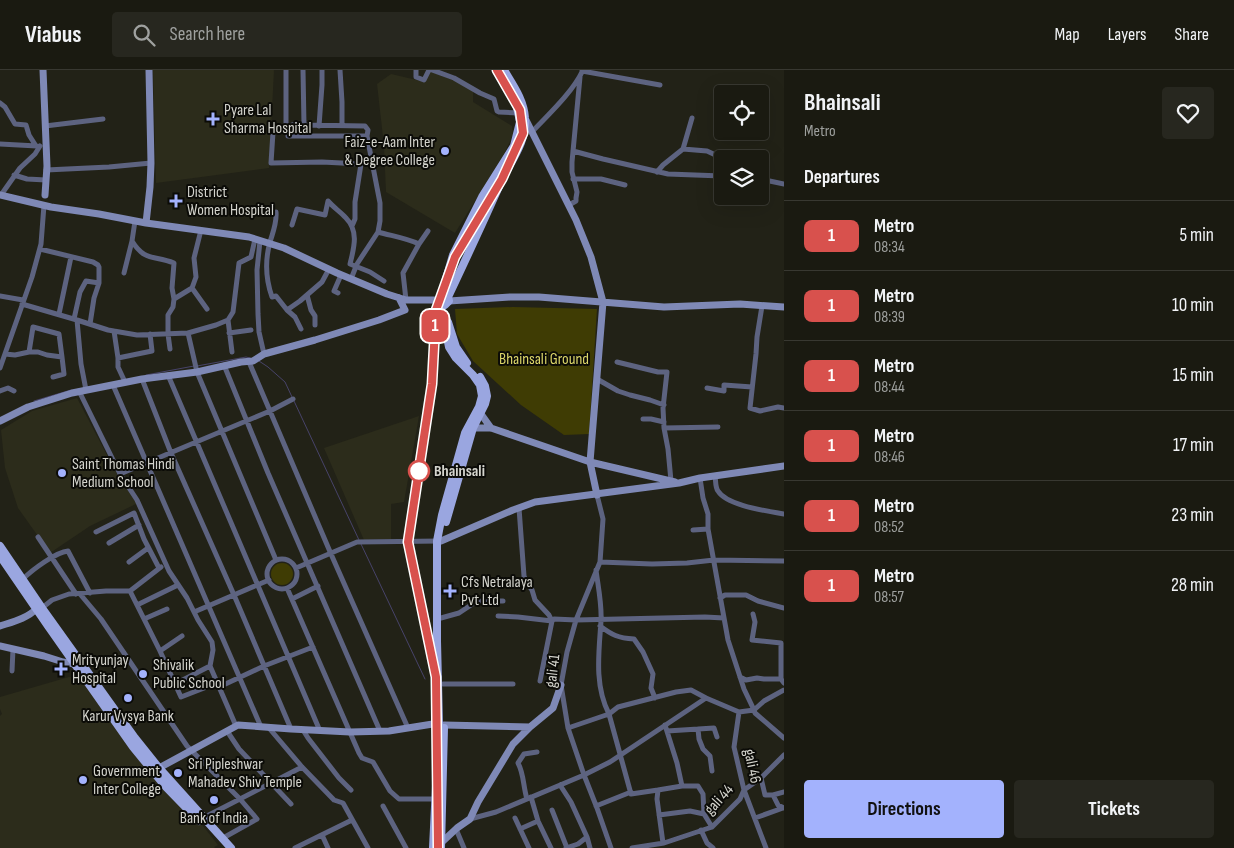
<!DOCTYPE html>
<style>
:root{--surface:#1a1a11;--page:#27271f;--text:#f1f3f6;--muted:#9fa19f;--line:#383831;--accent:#a3b2fd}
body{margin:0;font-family:"Sofia Sans Condensed",sans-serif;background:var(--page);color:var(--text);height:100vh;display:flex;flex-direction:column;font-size:19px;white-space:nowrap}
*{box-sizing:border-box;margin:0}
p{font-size:16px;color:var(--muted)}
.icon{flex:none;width:28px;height:28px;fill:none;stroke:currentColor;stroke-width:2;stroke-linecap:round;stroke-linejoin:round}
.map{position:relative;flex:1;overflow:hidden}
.sheet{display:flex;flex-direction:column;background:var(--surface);width:450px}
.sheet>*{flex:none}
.badge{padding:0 10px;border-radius:8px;font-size:18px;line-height:32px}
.controls{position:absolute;left:714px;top:15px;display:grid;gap:10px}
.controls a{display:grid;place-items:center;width:55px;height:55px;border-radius:5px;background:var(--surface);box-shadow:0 5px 20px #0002,0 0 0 1px var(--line);font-size:25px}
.map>.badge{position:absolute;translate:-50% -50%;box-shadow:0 0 0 2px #fff}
h2{padding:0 20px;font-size:19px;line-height:45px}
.round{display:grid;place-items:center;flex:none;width:52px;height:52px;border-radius:5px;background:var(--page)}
.overview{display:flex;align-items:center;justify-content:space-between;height:85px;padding:0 20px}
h1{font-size:24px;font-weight:700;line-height:38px}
.action{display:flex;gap:10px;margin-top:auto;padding:10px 20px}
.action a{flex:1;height:58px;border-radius:5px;background:var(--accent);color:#111;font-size:20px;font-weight:700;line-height:58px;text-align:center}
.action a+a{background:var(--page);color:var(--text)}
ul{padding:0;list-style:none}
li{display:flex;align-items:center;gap:15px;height:70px;padding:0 20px;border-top:1px solid var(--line)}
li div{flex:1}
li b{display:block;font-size:19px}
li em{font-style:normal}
li .badge{min-width:55px;font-weight:700;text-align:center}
header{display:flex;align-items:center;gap:30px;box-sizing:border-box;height:70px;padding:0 25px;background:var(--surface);border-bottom:1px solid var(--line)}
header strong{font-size:24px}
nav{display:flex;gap:28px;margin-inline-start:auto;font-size:18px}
.search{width:350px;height:45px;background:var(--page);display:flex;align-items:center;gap:12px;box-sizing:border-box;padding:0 18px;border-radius:5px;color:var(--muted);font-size:19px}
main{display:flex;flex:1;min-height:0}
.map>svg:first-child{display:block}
</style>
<header>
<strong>Viabus</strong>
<div class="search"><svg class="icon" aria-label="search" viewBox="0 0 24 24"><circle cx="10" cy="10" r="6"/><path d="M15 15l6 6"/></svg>Search here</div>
<nav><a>Map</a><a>Layers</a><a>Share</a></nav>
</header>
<main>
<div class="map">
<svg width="784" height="778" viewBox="0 0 784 778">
<rect width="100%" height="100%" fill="#222217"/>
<path fill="#2c2c1b" d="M153,0H274L269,98L156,113Z
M430,1L473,18V32L512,56L513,65L503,86L455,163L386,122L384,76L377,14L391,4L425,12Z
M77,328L119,408L138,433L90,456L50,483L18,438L5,398L1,360L32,341Z
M419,346L404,432L391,434V469L364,470L324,378Z
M69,607L86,608L218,775L214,777L215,778H0V646L2,644L0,639V627Z"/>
<path fill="#3f3c04" d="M513,237L597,239L589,364L564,365L521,335L473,291L457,264L455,239Z
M271 504a11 11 0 1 1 22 0a11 11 0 1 1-22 0Z"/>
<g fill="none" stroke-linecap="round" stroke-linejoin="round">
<path stroke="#474369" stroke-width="1" d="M259,291L268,297L285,312L292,327
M197,296L246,287L250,288
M146,305L194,296
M34,331L71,320
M294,331L359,470
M361,474L425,609"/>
<path stroke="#5d6380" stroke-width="5" d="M286,0V57L296,54L299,57L304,55L365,56L368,60L367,66
M303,0L304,55
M340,0L342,32V55
M416,0V7L424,10L429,0
M432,0L454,8L480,23L494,29L497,41L499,42L518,43
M582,1L660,15
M0,33L5,37L15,54L26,55L29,65L36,76
M45,56L103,49
M319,56L322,15V0
M273,62L271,93L322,92L361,94L355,132V149L352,156
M532,62C548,45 573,22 583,0
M288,66H367L380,133V151L378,162L357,194L351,209
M0,74L37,76
M683,79L707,81L724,89
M573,81L603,89L668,104L722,106
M46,100L109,97L151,93
M657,102L663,95L683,79L692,48
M14,105L27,109L46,110
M573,109H601L625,115
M760,109L784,114
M1,125L20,98L35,84L40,76
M569,135L576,131V128L577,122L572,102V92L580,7
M276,142C277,153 273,162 270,172C265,190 266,210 272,227L276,226L287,240L300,231L322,212L329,199
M135,151L132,171C145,192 154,185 174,193L172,218L174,229
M292,155L297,139L325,145L328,131C334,138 341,142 346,148C359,161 354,178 350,194L370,202L384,211
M378,162C392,166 406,168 419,174L403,203L406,230
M255,169L251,187L239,193L233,242L228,250L216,255L188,263L197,302L276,490
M260,171L257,200L258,244L259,262L264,284
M419,174L428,161
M40,179L93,192L98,195L99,197V213L94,228L90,254
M124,203L132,171
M192,218L207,239
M338,223L334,221L341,205
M307,225L311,240L315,246V255
M0,226L23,230
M22,234L77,250L108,260L137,265L188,263
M762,236L757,267L756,284L750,338L760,341L778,337L784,338
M287,240L295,247L301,259
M59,244L71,187
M74,249L80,222L86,211L99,213
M77,250L81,294L86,320
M228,250L232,282
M114,261L118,288L152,281L150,264
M229,263L251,260
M170,279L168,264V245L173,237L174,229L192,218L196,207L194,188L201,160
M5,284L15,285L29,282H38L47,285L62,287L59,264L33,257L29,282
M118,288V297L125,312
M249,292L331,484L408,658
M617,292L658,302H667L663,338L664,358L668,379L671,411
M224,295L268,403L380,661
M0,298L32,207L41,174L44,135
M168,305L320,661
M53,307L64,304L62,287
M142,309L171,383L234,525L291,659
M597,309L618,321L630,325L650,330L664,335
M113,315L261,657
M707,318L724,321V315L752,317
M0,321L8,318L14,321
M79,321L120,404L137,430L169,501L187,528L198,550L212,572L213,580L210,596L236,656
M643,349H651L664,352
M664,358L718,357
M120,404L270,341L293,329
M715,406C716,411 715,417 718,421C727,436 768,441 784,444
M700,408L703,428L708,444V459L728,570L744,619L754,640L764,631L784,620
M597,425L603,449L600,492L576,550L567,582L561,615L568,658L584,705L597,738L611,778
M519,438L524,506L526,511L532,520L535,530L549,545L552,551L540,611
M693,460L708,459
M96,462L134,443L144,469L159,498
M38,467L76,524
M109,473L139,455
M267 504a15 15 0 1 1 30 0a15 15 0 1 1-30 0Z
M129,492L148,478
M600,492L652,494L687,493L714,490L784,491
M296,498L357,472L440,471
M596,500C598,516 602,534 601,551C599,582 594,615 609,644L631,724L658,720
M23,509C32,500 56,482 68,481L90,523
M287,518L359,683L362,688L373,692L390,721L399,729H436
M130,521L161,497
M80,524L101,549L187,676L240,729L257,749L223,768
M720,528L725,525H746L758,531L784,538
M292,529L318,516
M137,535L160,581L181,627L217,613
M42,538L52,530L69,524L106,521H130L137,535L178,515
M194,542L269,510
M753,544L755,552L752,570L781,573V609
M498,546L518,547L552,551L554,549L576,550L705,547L724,548
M441,548L459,543L474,533L479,531H503
M144,549L167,539
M600,556C612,565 618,568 634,569L643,582L653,604L651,618L655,628
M160,581L182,566
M12,601L13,579
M740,607L746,610L757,608L764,609H781L784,613
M175,614L210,596
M443,614H513
M219,617L264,596L313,577
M665,655L677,693L682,716
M269,658L302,697L334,730L343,733L368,778
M568,658L609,644L618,637L676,622L691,620L706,628
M698,659L699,669L703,679L710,686L712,701
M303,660L308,668L339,708L351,720
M227,661L239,679L291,734
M667,661L714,658L717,667
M761,708L765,725H773L784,722
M560,715L571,732L587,767L578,774L566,778
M773,725L778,735L784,738
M531,727L538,751L551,778
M527,729C523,716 524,704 518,693L524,684L537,682
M383,736L406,778
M596,736L631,722
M552,740L567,778
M659,745L690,741L704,744
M203,748L302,697
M515,748L529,778
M755,748L783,738
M470,749L496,742L584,705L610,692L706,628L739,642
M456,759L464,778
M520,759L538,751
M701,760L707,773L713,778
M322,765L328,778
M587,767L590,778
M663,773L657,729L658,720L682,716H698L703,724L704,744L712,757
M295,778L352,750
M632,778L664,773L712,757L740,729L744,720L761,708L784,685
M766,778L744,720L734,677L739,642L754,640L755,643L784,668"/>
<path stroke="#7f89b6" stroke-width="7" d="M43,0L47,96L45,125
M524,50H526L576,150L591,187L603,232L590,392L597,425
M0,125L51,137L99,144L146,153L249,167L284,178L337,203L387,224L406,230H439
M146,153L150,117L151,93L149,0
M449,231L510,227H539L664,237L740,234L784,237
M477,342L481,344L491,358
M0,351L28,337L72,323L142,309L197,302L241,292L253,291L264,284L315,270L379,250L405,240L399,228
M469,356L473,358H491L590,392L675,412
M441,471L513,440L535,432L679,413L700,408L784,396
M0,556C12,552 28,548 36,539
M0,576L44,586L63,592L74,594L77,592
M444,655L530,657L553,638L561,615
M159,698L238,655L291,659L350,662L389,661L439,653
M439,774L441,773L457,758L470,749L478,732L513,674L530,657"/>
<path stroke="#9aa6e0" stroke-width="8" d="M441,226L453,185L482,127L514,76L520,52L517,37L499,0
M445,235L449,231L448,227C466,189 484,150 501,112C510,92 527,72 525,48C524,30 513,15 504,0
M448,252L456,277L467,293
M446,452L473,358L485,334L487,326L485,316L480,307
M0,476L42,538L135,668L159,698L231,778
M0,486L48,556L133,677L165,716L199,751
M433,778L439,654L437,571V471L442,445L465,363L479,337L482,326L480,315L473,305L456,288L449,277L440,233
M441,778L444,658"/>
</g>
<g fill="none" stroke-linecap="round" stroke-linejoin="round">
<g stroke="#fff" stroke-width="11">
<path id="line" d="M438,778L436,607L408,472L432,314L436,240L455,187L502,109L523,63L520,40L497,0"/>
</g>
<use href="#line" stroke="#d8514d" stroke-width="8"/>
</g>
<g fill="#a3b2fd" stroke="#0b0b07" stroke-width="2">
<path d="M210.5 41.5h5v5h5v5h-5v5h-5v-5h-5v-5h5z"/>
<circle cx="445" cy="81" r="5"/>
<path d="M173.5 123.5h5v5h5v5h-5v5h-5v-5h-5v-5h5z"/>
<circle cx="62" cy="403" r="5"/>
<path d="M447.5 513.5h5v5h5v5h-5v5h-5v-5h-5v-5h5z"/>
<path d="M58.5 591.5h5v5h5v5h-5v5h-5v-5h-5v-5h5z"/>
<circle cx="143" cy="604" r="5"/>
<circle cx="128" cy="628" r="5"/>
<circle cx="178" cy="703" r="5"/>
<circle cx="83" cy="710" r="5"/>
<circle cx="214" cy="730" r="5"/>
</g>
<circle fill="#fff" stroke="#d8514d" stroke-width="2.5" cx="419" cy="401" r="10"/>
<g text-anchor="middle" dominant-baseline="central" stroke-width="4" stroke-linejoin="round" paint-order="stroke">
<g font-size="16" fill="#d4d4cd" stroke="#0b0b07" text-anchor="start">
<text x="224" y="40">Pyare Lal<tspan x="224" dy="18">Sharma Hospital</tspan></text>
<text x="435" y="72" text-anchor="end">Faiz-e-Aam Inter<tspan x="435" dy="18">&amp; Degree College</tspan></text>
<text x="187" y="122">District<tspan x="187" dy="18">Women Hospital</tspan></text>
<text x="72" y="394">Saint Thomas Hindi<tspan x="72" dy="18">Medium School</tspan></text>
<text x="461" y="512">Cfs Netralaya<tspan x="461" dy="18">Pvt Ltd</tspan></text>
<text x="72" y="590">Mrityunjay<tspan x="72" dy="18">Hospital</tspan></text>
<text x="153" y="595">Shivalik<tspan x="153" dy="18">Public School</tspan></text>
<text x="128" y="646" text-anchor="middle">Karur Vysya Bank</text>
<text x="188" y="694">Sri Pipleshwar<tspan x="188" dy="18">Mahadev Shiv Temple</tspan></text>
<text x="93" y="701">Government<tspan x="93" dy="18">Inter College</tspan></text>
<text x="214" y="748" text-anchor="middle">Bank of India</text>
</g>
<g font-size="16" fill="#dcd66a" stroke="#0b0b07">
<text x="544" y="289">Bhainsali Ground</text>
</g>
<g font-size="16" font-weight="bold" fill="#d4d4cd" stroke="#0b0b07" text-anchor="start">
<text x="434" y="401">Bhainsali</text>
</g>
<g font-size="16" fill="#d4d4cd" stroke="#0b0b07">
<text transform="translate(553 601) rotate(-83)">gali 41</text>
<text transform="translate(752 696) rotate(78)">gali 46</text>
<text transform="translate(719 730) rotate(-48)">gali 44</text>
</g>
</g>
</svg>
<div class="controls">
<a><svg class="icon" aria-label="locate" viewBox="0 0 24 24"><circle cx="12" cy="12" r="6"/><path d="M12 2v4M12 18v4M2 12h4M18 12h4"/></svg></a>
<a><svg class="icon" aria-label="layers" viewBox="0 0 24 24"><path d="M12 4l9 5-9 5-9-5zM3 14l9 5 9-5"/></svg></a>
</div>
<b class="badge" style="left:435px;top:256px;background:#d8514d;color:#fff">1</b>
</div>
<section class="sheet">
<div class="overview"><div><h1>Bhainsali</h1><p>Metro</p></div><a class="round"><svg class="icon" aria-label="heart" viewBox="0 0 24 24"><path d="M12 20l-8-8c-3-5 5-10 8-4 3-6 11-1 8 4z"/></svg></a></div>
<h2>Departures</h2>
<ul>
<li><span class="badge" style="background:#d8514d;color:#fff">1</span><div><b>Metro</b><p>08:34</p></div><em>5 min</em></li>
<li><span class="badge" style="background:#d8514d;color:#fff">1</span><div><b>Metro</b><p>08:39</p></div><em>10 min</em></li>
<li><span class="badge" style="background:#d8514d;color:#fff">1</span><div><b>Metro</b><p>08:44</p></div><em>15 min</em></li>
<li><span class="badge" style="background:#d8514d;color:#fff">1</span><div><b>Metro</b><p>08:46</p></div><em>17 min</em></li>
<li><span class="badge" style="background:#d8514d;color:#fff">1</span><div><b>Metro</b><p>08:52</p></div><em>23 min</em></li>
<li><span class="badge" style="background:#d8514d;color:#fff">1</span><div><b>Metro</b><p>08:57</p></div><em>28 min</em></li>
</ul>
<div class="action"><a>Directions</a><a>Tickets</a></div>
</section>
</main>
